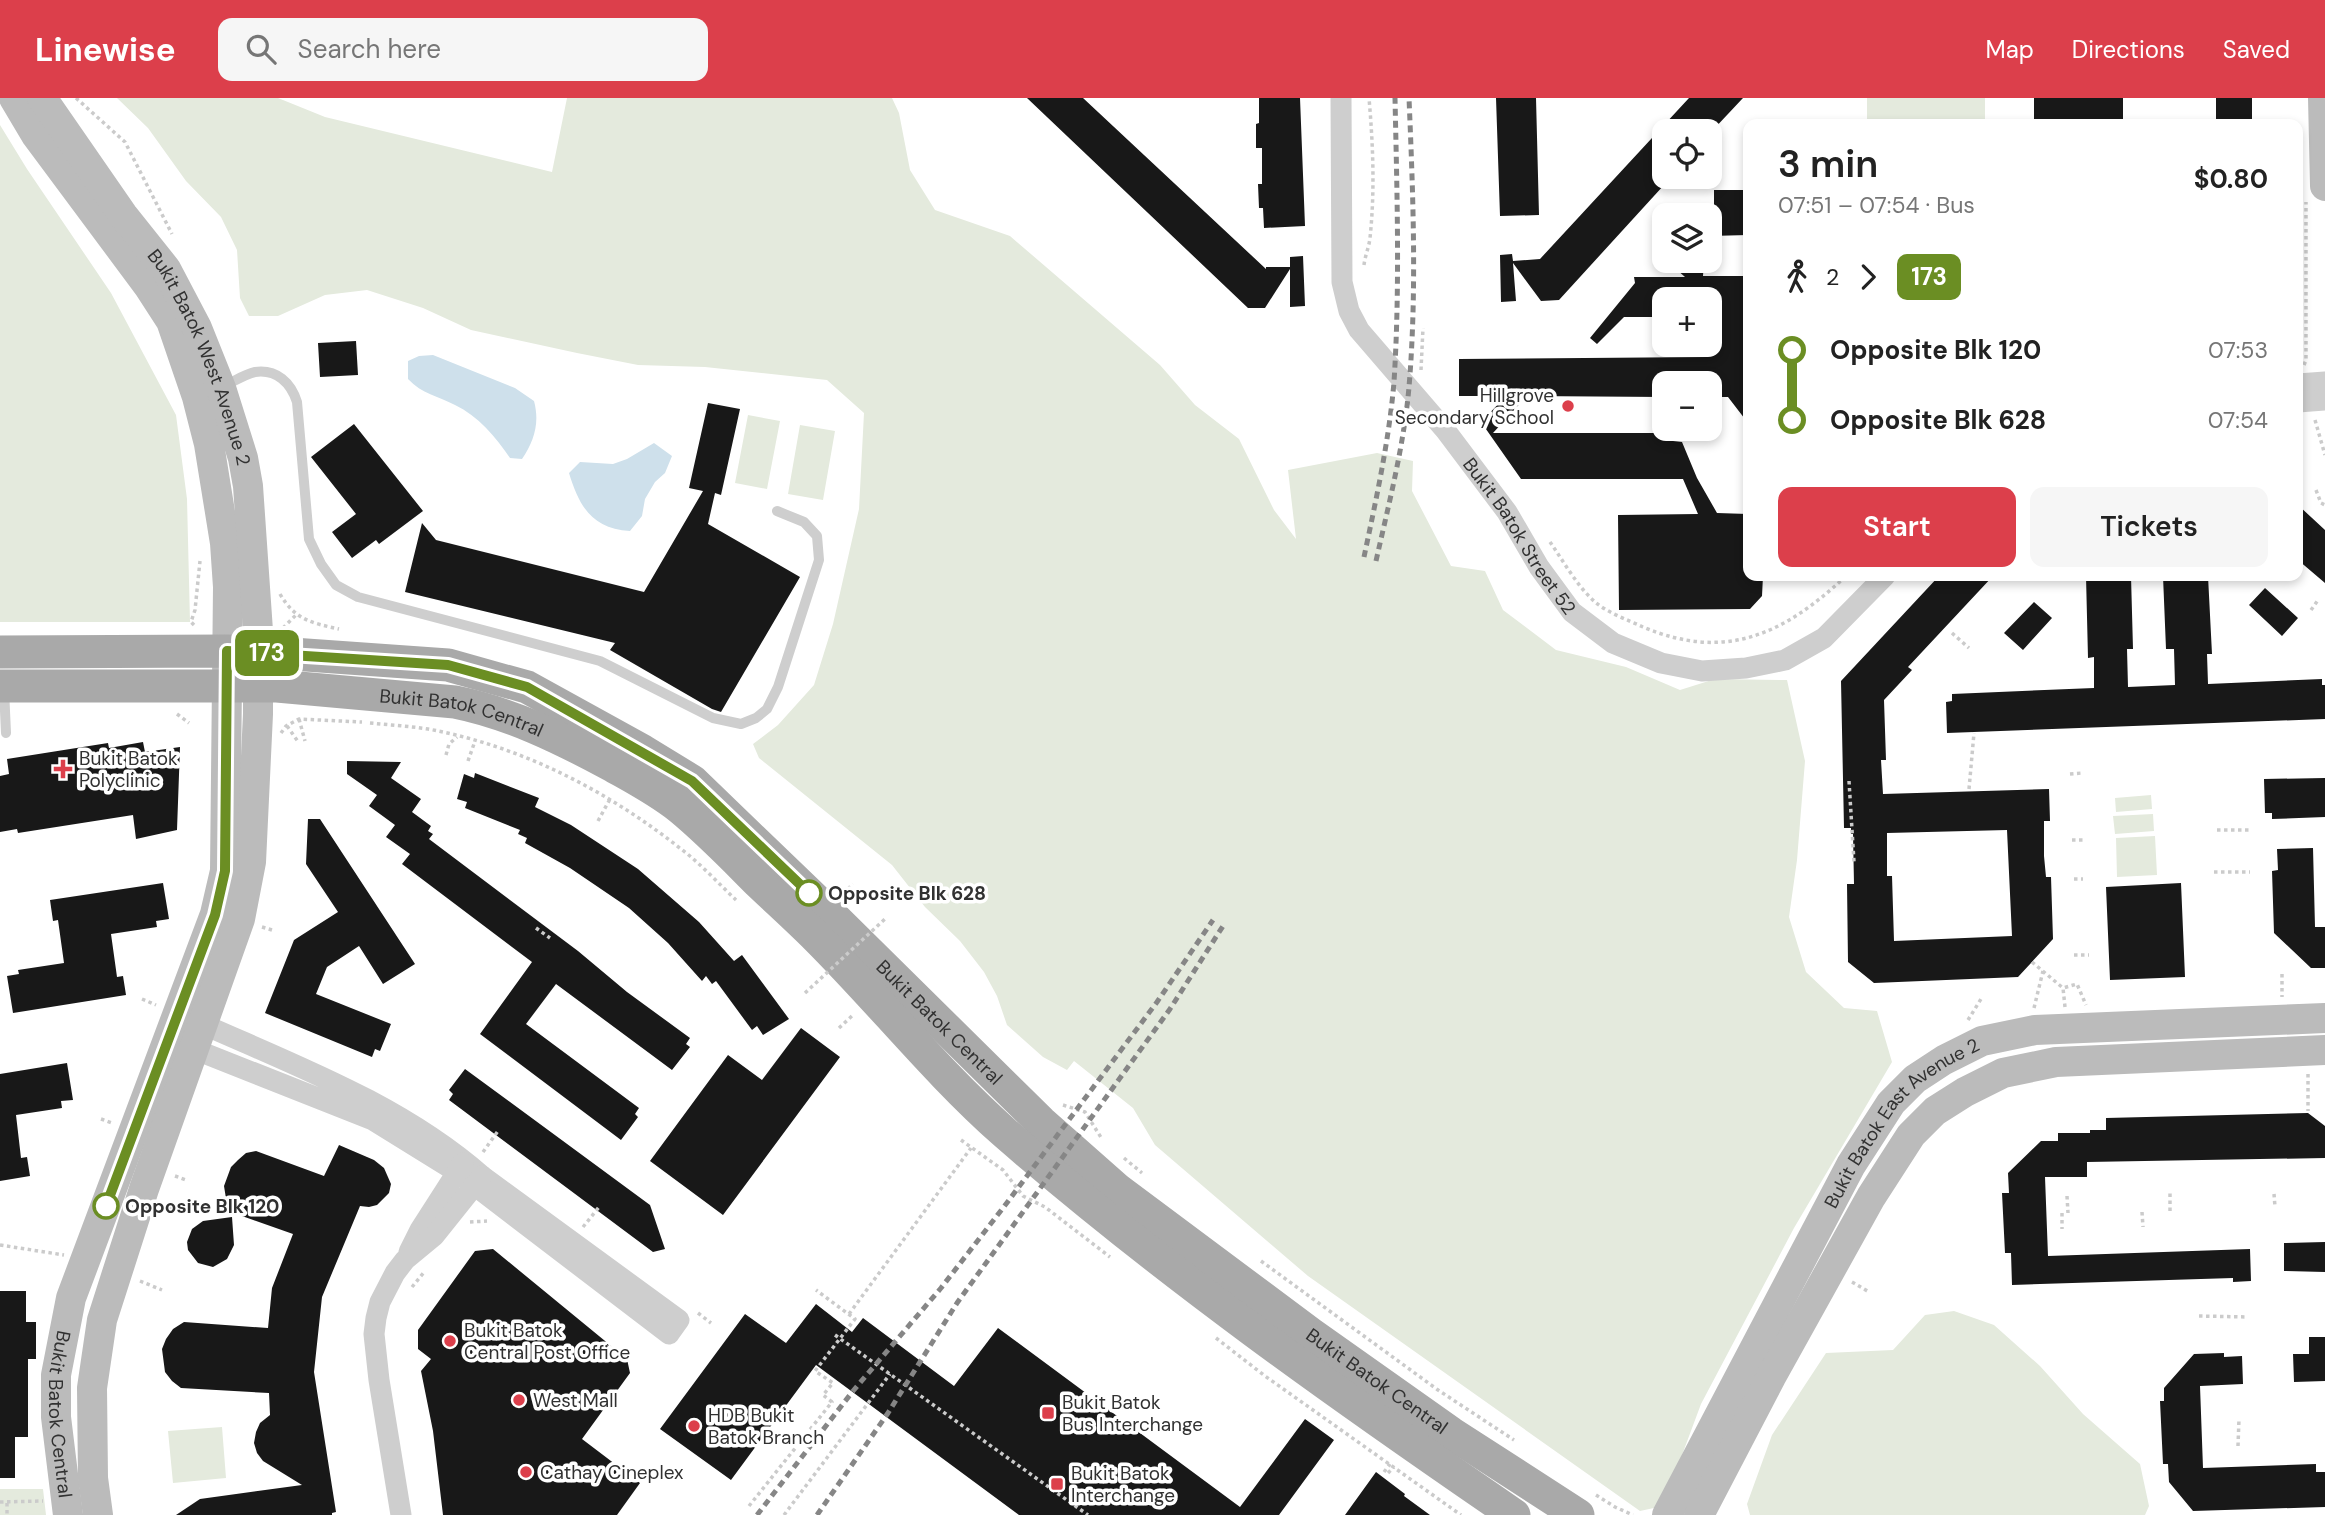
<!DOCTYPE html>
<meta charset="utf-8">
<style>
:root{--surface:#fff;--page:#f6f6f6;--text:#222;--muted:#767676;--accent:#dc3f4b}
body{margin:0;font-family:"DM Sans",sans-serif;background:var(--page);color:var(--text);height:100vh;display:flex;flex-direction:column;font-size:26px;white-space:nowrap}
*{box-sizing:border-box;margin:0}
p{font-size:23px;color:var(--muted)}
.icon{flex:none;width:38px;height:38px;fill:none;stroke:currentColor;stroke-width:2;stroke-linecap:round;stroke-linejoin:round}
.map{position:relative;flex:1;overflow:hidden}
.side{position:absolute;left:1743px;top:21px;width:560px;height:462px;display:flex;flex-direction:column;background:var(--surface);border-radius:14px;box-shadow:0 4px 10px #0003}
.side>*{flex:none}
.badge{padding:0 14px;border-radius:10px;font-size:24px;line-height:46px}
.buttons{position:absolute;left:1652px;top:21px;display:grid;gap:14px}
.buttons a{display:grid;place-items:center;width:70px;height:70px;border-radius:14px;background:var(--surface);box-shadow:0 4px 10px #0003;font-size:35px}
.map>.badge{position:absolute;translate:-50% -50%;box-shadow:0 0 0 4px #fff}
.legs{display:flex;align-items:center;gap:10px;height:77px;padding:0 35px;font-size:23px}
.legs p{margin-inline-start:auto}
.overview{display:flex;align-items:center;justify-content:space-between;height:119px;padding:0 35px}
h1{font-size:38px;font-weight:600;line-height:52px}
.button{display:flex;gap:14px;margin-top:auto;padding:14px 35px}
.button a{flex:1;height:80px;border-radius:14px;background:var(--accent);color:#fff;font-size:28px;font-weight:600;line-height:80px;text-align:center}
.button a+a{background:var(--page);color:var(--text)}
ul{padding:0 35px;list-style:none}
li{display:flex;align-items:center;gap:24px;height:70px;font-size:26px}
li i{display:grid;place-items:center;width:10px;height:100%;margin:0 9px;background:currentColor}
li i::after{content:'';width:18px;height:18px;margin:-9px;border:5px solid;border-radius:50%;background:var(--surface)}
li p{margin-inline-start:auto}
li:first-child i{background:linear-gradient(#0000 50%,currentColor 0)}
li:last-child i{background:linear-gradient(currentColor 50%,#0000 0)}
header{display:flex;align-items:center;gap:42px;box-sizing:border-box;height:98px;padding:0 35px;background:var(--accent);color:#fff}
header strong{font-size:33px}
nav{display:flex;gap:38px;margin-inline-start:auto;font-size:24px}
.search{width:490px;height:63px;background:var(--page);display:flex;align-items:center;gap:18px;box-sizing:border-box;padding:0 24px;border-radius:14px;color:var(--muted);font-size:26px}
.map>svg:first-child{display:block}
</style>
<header>
<strong>Linewise</strong>
<div class="search"><svg class="icon" aria-label="search" viewBox="0 0 24 24"><circle cx="10" cy="10" r="6"/><path d="M15 15l6 6"/></svg>Search here</div>
<nav><a>Map</a><a>Directions</a><a>Saved</a></nav>
</header>
<div class="map">
<svg width="2325" height="1417" viewBox="0 0 2325 1417">
<rect width="100%" height="100%" fill="#fff"/>
<path fill="#e4eadd" d="M117,0H278L325,19L552,74L567,0H892L899,15L910,72L935,112L1010,138L1160,267L1195,307L1239,341L1274,412L1296,441L1288,372L1377,355L1413,363L1412,393L1451,468L1485,473L1503,512L1556,552L1626,569L1680,592L1715,581L1787,582L1805,663L1797,762L1789,819L1806,874L1844,910L1877,913L1892,964L1794,1130L1701,1306L1663,1408L1640,1413L1308,1178L1155,1047L1133,1010L1074,963L1067,972L1043,959L1007,927L997,898L984,874L960,843L925,809L892,767L759,660L753,646L778,627L814,587L833,526L859,411L864,315L827,282L705,269L638,267L577,255L471,232L423,210L367,192L325,197L278,218H249L240,200L237,152L221,119L186,83L148,30Z
M1867,0H1985V26H1867Z
M0,27L27,71L111,195L176,317L187,401L190,524H0Z
M748,317L780,323L767,391L735,385Z
M800,327L835,333L823,402L788,396Z
M2151,697L2152,711L2116,714L2115,700Z
M2153,716L2154,733L2115,736L2113,718Z
M2155,738L2157,777L2117,779L2116,740Z
M1954,1213L1994,1227L2040,1268L2083,1316L2140,1366L2149,1408L2145,1417H1750L1747,1406L1772,1337L1826,1255L1893,1252L1925,1217Z
M222,1329L226,1380L173,1385L168,1333Z
M0,1391H43L46,1417H0Z"/>
<path fill="#cee0eb" d="M433,257L515,290L534,303C540,325 534,343 522,361L510,360C496,339 478,318 455,307C438,298 422,296 408,281V263L419,258Z
M654,345L672,358L665,375L655,384L645,401L642,418L630,433C592,431 579,408 569,375L580,364L613,366L627,361Z"/>
<path fill="#181818" fill-rule="evenodd" d="M1027,0H1083L1266,171V169H1290V159L1303,158L1305,208L1290,209V171L1265,210H1248Z
M1259,0H1300L1305,128L1264,130L1263,110H1259L1258,86H1262V50H1256V26L1259,25Z
M1496,0H1536L1539,117L1500,118Z
M1689,0H1743L1712,33H1664V87L1559,202L1541,203L1513,165L1516,203L1501,204L1500,157L1512,156L1513,163L1540,161Z
M2034,0H2123V26H2034Z
M2216,0H2252V26H2216Z
M1714,92H1748V137L1710,138V111L1714,109Z
M1667,163H1704L1703,178H1748V325L1728,299H1710V285H1664V299L1527,298L1493,335H1671L1673,343L1682,344L1697,380L1717,415L1748,416V478H1763L1762,498L1750,511L1619,512L1618,417L1698,416L1683,381H1521L1481,324L1506,298H1459V261L1707,259L1703,247H1710V201H1664V219H1624L1597,246L1590,240L1635,185L1634,179H1685Z
M356,243L358,277L320,279L318,245Z
M708,305L740,311L721,397L715,395L708,426L800,479L721,614L712,611L610,552L615,545L405,494L422,425L436,442L644,494L703,393L689,390Z
M354,326L423,413L379,446L376,442L352,460L332,434L356,416L311,359Z
M2298,407L2325,432V485L2298,462Z
M1939,478H1993L1908,569L1912,572L1884,602L1886,662H1881L1883,696L2049,691L2050,723H2044V758L2046,779H2051L2053,841L2018,879L1874,885L1848,864L1847,786H1854L1853,736H1851V730H1844L1841,583ZM2007,732L2012,838L1894,843L1892,778H1887V735Z
M2086,478H2131L2133,551H2127L2128,589L2175,587L2174,551H2166L2163,478H2208L2212,556H2207L2208,586L2322,581V587H2325V621L1947,635L1946,604L1952,603V596L2094,590V559L2088,560Z
M2265,490L2298,520L2282,538L2249,507Z
M2034,504L2052,520L2023,552L2004,535Z
M143,644L145,654L180,649L177,732L136,741L133,717L18,735L17,731L0,734V678L9,676L7,661L108,645L109,650Z
M347,663L401,664L391,680L421,701L412,714L431,728L428,733L433,736L429,741L578,853L627,894L690,940L686,946L690,949L672,972L556,886L526,926L639,1010L635,1016L638,1019L621,1042L480,936L532,864L402,766L410,756L386,739L395,727L369,708L377,697L347,676Z
M475,675L539,700L535,709L571,727L638,771L699,824L734,863L742,857L789,921L763,937L757,928L752,932L716,883L712,886L706,878L702,883L668,845L629,810L570,770L525,745L527,740L518,736L520,732L465,710L467,704L457,701L464,676L474,680Z
M2325,680V719L2272,721V715H2265L2264,681Z
M308,721H320L415,866L383,886L359,848L327,869L316,896L391,926L380,953L375,951L372,959L265,915L294,842L338,814L306,766Z
M2313,750L2315,829H2325V870H2311L2274,835L2272,773L2278,772L2277,751Z
M163,785L169,821L156,823L157,829L111,836L117,879L123,878L126,897L13,915L7,878L19,876L18,872L64,865L58,822L53,823L50,802Z
M2181,785L2185,879L2110,882L2106,789Z
M801,930L840,959L723,1117L650,1063L728,957L762,982Z
M67,965L73,1002L61,1003L62,1010L16,1017L21,1060L27,1059L30,1078L0,1083V976Z
M465,971L650,1107L665,1151L653,1154L449,1002L453,996L449,992Z
M2308,1015L2325,1028V1060L2087,1064V1079H2045L2048,1158L2250,1151L2251,1183L2233,1184V1180L2012,1187L2011,1155H2005L2002,1095H2009L2008,1075L2041,1043H2058V1035H2090V1032H2106V1020Z
M339,1047L374,1062L384,1070L391,1086L389,1095L377,1107L369,1109L360,1108L322,1199L314,1274L336,1414L332,1415V1417H176L200,1401L302,1387L263,1363L257,1355L254,1345L256,1334L260,1325L270,1317L269,1295L181,1290L172,1283L165,1274L162,1251L166,1241L173,1231L184,1224L268,1230L272,1190L293,1136L228,1113L224,1088L231,1069L238,1062L246,1055L256,1053L324,1078Z
M232,1119L234,1147L227,1161L213,1169L198,1165L188,1152L187,1144L192,1131L203,1123Z
M2325,1144V1174L2284,1173V1145Z
M493,1151L627,1261L630,1275L582,1341L640,1385L617,1417H443L433,1333L421,1273L431,1261L418,1251V1232L475,1153Z
M0,1193H26V1224H36V1261H28V1339H15V1380H0Z
M816,1206L852,1234L863,1220L954,1288L998,1230L1240,1409L1305,1321L1334,1342L1279,1417H1019L816,1267L731,1382L660,1331L745,1216L786,1245Z
M2309,1239H2325V1283L2294,1284L2293,1256H2309Z
M2224,1255V1259L2242,1258L2243,1286L2200,1288L2203,1370L2316,1366V1374H2325V1409L2193,1413L2169,1384L2168,1366H2163L2160,1303H2164V1290L2194,1256Z
M1376,1374L1405,1396L1404,1398L1430,1417H1345Z"/>
<g fill="none" stroke-linecap="round" stroke-linejoin="round">
<path stroke="#cbcbcb" stroke-width="3.5" stroke-dasharray="3.5 3.5" stroke-linecap="butt" d="M76,0L125,44L172,136
M1364,167C1365,158 1369,149 1370,140C1375,93 1373,46 1369,0
M2304,267L2306,262V104
M1421,272L1423,230
M2315,322L2325,357
M2316,392L2321,405L2325,407
M1550,444C1564,464 1577,488 1595,504C1608,515 1628,522 1643,529C1726,564 1784,536 1846,478
M280,496C295,522 312,525 339,531
M2311,512L2318,502
M194,527L191,524L195,512L200,463
M283,530L297,516
M1952,535L1969,550
M177,616L189,625
M299,621L305,643
M370,625C389,627 409,628 428,631C521,648 608,693 681,751C701,766 718,785 736,802
M287,628L299,645
M281,635L286,628L299,621L362,624
M446,657L449,646L457,639
M468,663L475,643
M2070,676L2082,675
M1849,683L1854,764
M1969,691L1974,635
M598,723L610,701
M2217,732H2249
M2072,742H2083
M2214,774H2250
M2074,781H2083
M843,796L853,786
M262,829L272,832
M536,830L550,840
M2074,857H2089
M2032,864L2063,890
M2282,876V899
M142,901L156,907
M2065,909L2063,890L2077,886L2086,907
M2034,910L2043,873
M1968,922L1981,901
M839,930L853,917
M2308,976V1013
M1063,1007L1085,1014L1102,1041
M101,1021L112,1025
M961,1042L1003,1072L1023,1098L1045,1109L1110,1159
M483,1054L498,1033
M1124,1060L1142,1075
M175,1078L186,1082
M2274,1096L2275,1109
M2067,1098L2068,1115
M163,1107L188,1117
M2170,1113V1094
M2142,1114L2143,1129
M2062,1115V1131
M470,1124L487,1123
M583,1129L599,1109
M0,1147L64,1157
M1261,1163L1438,1292L1514,1342
M140,1183L162,1192
M1852,1184L1869,1194
M412,1189L425,1173
M698,1215L711,1225
M849,1216L971,1050
M2199,1218L2248,1219
M835,1237L1088,1417
M1216,1240L1265,1278L1461,1417
M2238,1348L2239,1321
M1384,1374L1390,1366
M1388,1375L1394,1369
M1596,1397L1615,1409L1633,1417
M0,1404L43,1403
M7,1405V1417
M749,1408L832,1304L823,1297L833,1285L815,1273L855,1221L816,1192
M784,1417L890,1276"/>
<path stroke="#cecece" stroke-width="10" d="M224,288C233,284 245,276 255,274C277,271 291,285 297,304L309,441L321,466L336,487L358,499L600,563L713,620L741,626L756,620L767,611L778,589L819,462L817,438L804,424L777,413
M4,591L6,635"/>
<g stroke="#cecece" stroke-width="21">
<path id="s1" d="M1341,0L1342,184L1349,213L1359,232L1446,333L1507,414L1539,469L1572,514L1613,545L1661,565L1702,573L1746,570L1785,562L1824,540L1885,478"/>
<path d="M2298,286L2325,284"/>
<path d="M2298,304L2325,302"/>
<path d="M181,946L373,1022L457,1074L669,1236L679,1222L482,1078C399,1005 291,966 191,921"/>
<path d="M409,1154L420,1132L463,1065"/>
<path d="M401,1417L379,1282L374,1236L376,1220L380,1204L395,1175L405,1162L434,1138L482,1078"/>
</g>
<g stroke="#bbb" stroke-width="30">
<path id="s2" d="M14,0L36,37L149,189L171,223L197,299L209,346L225,445L228,489L225,773L215,816L71,1200L56,1277V1319L68,1417"/>
<path id="s3" d="M42,0L123,117L166,171L197,230L221,290L243,360L248,388L258,533V616L251,764L240,821L144,1091L102,1222L92,1290L93,1380L98,1417"/>
<path d="M2323,0L2325,88"/>
<path id="s4" d="M1667,1417L1851,1067L1891,1005L1915,981L1944,962L1982,943L2035,932L2325,920"/>
<path d="M1699,1417L1771,1279L1871,1099L1911,1037L1935,1013L1965,994L2003,975L2056,964L2325,952"/>
</g>
<g stroke="#a9a9a9" stroke-width="33">
<path id="s5" d="M0,554L227,553L278,555L448,567L527,589L643,653L692,683L826,812L1041,1024L1118,1092L1311,1236L1451,1335L1578,1417"/>
<path id="s6" d="M0,588H277L455,604C510,615 561,640 611,667C634,680 659,693 680,710C708,733 733,759 758,784C778,803 798,821 817,840C881,904 937,975 1005,1035C1165,1174 1339,1297 1514,1417"/>
</g>
<path stroke="#868686" stroke-width="5" stroke-dasharray="7 5" stroke-linecap="butt" d="M1364,459C1376,402 1389,343 1394,284C1400,190 1397,95 1395,0
M1376,463C1389,405 1404,347 1409,289C1417,193 1413,96 1409,0
M757,1417L853,1293L941,1190L1006,1106L1157,904L1213,822
M817,1417L888,1315L957,1205L1170,911L1223,828"/>
<path stroke="#cbcbcb" stroke-width="3.5" stroke-dasharray="3.5 3.5" stroke-linecap="butt" d="M805,895L886,820"/>
</g>
<g fill="none" stroke-linecap="round" stroke-linejoin="round">
<g stroke="#fff" stroke-width="16">
<path id="line-1" d="M106,1108L215,817L225,773L227,553L448,567L527,589L692,683L809,795"/>
</g>
<use href="#line-1" stroke="#6b8e23" stroke-width="10"/>
</g>
<g fill="#dc3f4b" stroke="#fff" stroke-width="2.5">
<circle cx="1568" cy="308" r="7"/>
<path d="M59.5 660.5h7v7h7v7h-7v7h-7v-7h-7v-7h7z"/>
<circle cx="450" cy="1243" r="7"/>
<circle cx="519" cy="1302" r="7"/>
<rect x="1041" y="1308" width="14" height="14" rx="3.5"/>
<circle cx="694" cy="1328" r="7"/>
<circle cx="526" cy="1374" r="7"/>
<rect x="1050" y="1379" width="14" height="14" rx="3.5"/>
</g>
<g fill="#fff" stroke="#6b8e23" stroke-width="3.5">
<circle cx="809" cy="795" r="12"/>
<circle cx="106" cy="1108" r="12"/>
</g>
<g text-anchor="middle" dominant-baseline="central" stroke-width="7" stroke-linejoin="round" paint-order="stroke">
<g font-size="19" fill="#313131" stroke="#fff">
<text stroke="none"><textPath href="#s3" startOffset="306">Bukit Batok West Avenue 2</textPath></text>
<text stroke="none"><textPath href="#s1" startOffset="497">Bukit Batok Street 52</textPath></text>
<text stroke="none"><textPath href="#s6" startOffset="464">Bukit Batok Central</textPath></text>
<text stroke="none"><textPath href="#s5" startOffset="1066">Bukit Batok Central</textPath></text>
<text stroke="none"><textPath href="#s4" startOffset="462">Bukit Batok East Avenue 2</textPath></text>
<text stroke="none"><textPath href="#s5" startOffset="1633">Bukit Batok Central</textPath></text>
<text stroke="none"><textPath href="#s2" startOffset="1402">Bukit Batok Central</textPath></text>
</g>
<g font-size="19" fill="#313131" stroke="#fff" text-anchor="start">
<text x="1554" y="297" text-anchor="end">Hillgrove<tspan x="1554" dy="22">Secondary School</tspan></text>
<text x="79" y="660">Bukit Batok<tspan x="79" dy="22">Polyclinic</tspan></text>
<text x="464" y="1232">Bukit Batok<tspan x="464" dy="22">Central Post Office</tspan></text>
<text x="533" y="1302">West Mall</text>
<text x="1062" y="1304">Bukit Batok<tspan x="1062" dy="22">Bus Interchange</tspan></text>
<text x="708" y="1317">HDB Bukit<tspan x="708" dy="22">Batok Branch</tspan></text>
<text x="540" y="1374">Cathay Cineplex</text>
<text x="1071" y="1375">Bukit Batok<tspan x="1071" dy="22">Interchange</tspan></text>
</g>
<g font-size="19" font-weight="bold" fill="#313131" stroke="#fff" text-anchor="start">
<text x="828" y="795">Opposite Blk 628</text>
<text x="125" y="1108">Opposite Blk 120</text>
</g>
</g>
</svg>
<div class="buttons">
<a><svg class="icon" aria-label="locate" viewBox="0 0 24 24"><circle cx="12" cy="12" r="6"/><path d="M12 2v4M12 18v4M2 12h4M18 12h4"/></svg></a>
<a><svg class="icon" aria-label="layers" viewBox="0 0 24 24"><path d="M12 4l9 5-9 5-9-5zM3 14l9 5 9-5"/></svg></a>
<a>+</a>
<a>−</a>
</div>
<b class="badge" style="left:267px;top:555px;background:#6b8e23;color:#fff">173</b>
<section class="side">
<div class="overview"><div><h1>3 min</h1><p>07:51 – 07:54 · Bus</p></div><b>$0.80</b></div>
<div class="legs"><svg class="icon" aria-label="walk" viewBox="0 0 24 24"><circle cx="13" cy="4" r="2"/><path d="M13 8l-2 6 4 7M11 14l-3 7M7 12l3-4h3l4 4"/></svg>2<svg class="icon" aria-label="forward" viewBox="0 0 24 24"><path d="M9 5l7 7-7 7"/></svg><b class="badge" style="background:#6b8e23;color:#fff">173</b></div>
<ul>
<li><i style="color:#6b8e23"></i><b>Opposite Blk 120</b><p>07:53</p></li>
<li><i style="color:#6b8e23"></i><b>Opposite Blk 628</b><p>07:54</p></li>
</ul>
<div class="button"><a>Start</a><a>Tickets</a></div>
</section>
</div>
